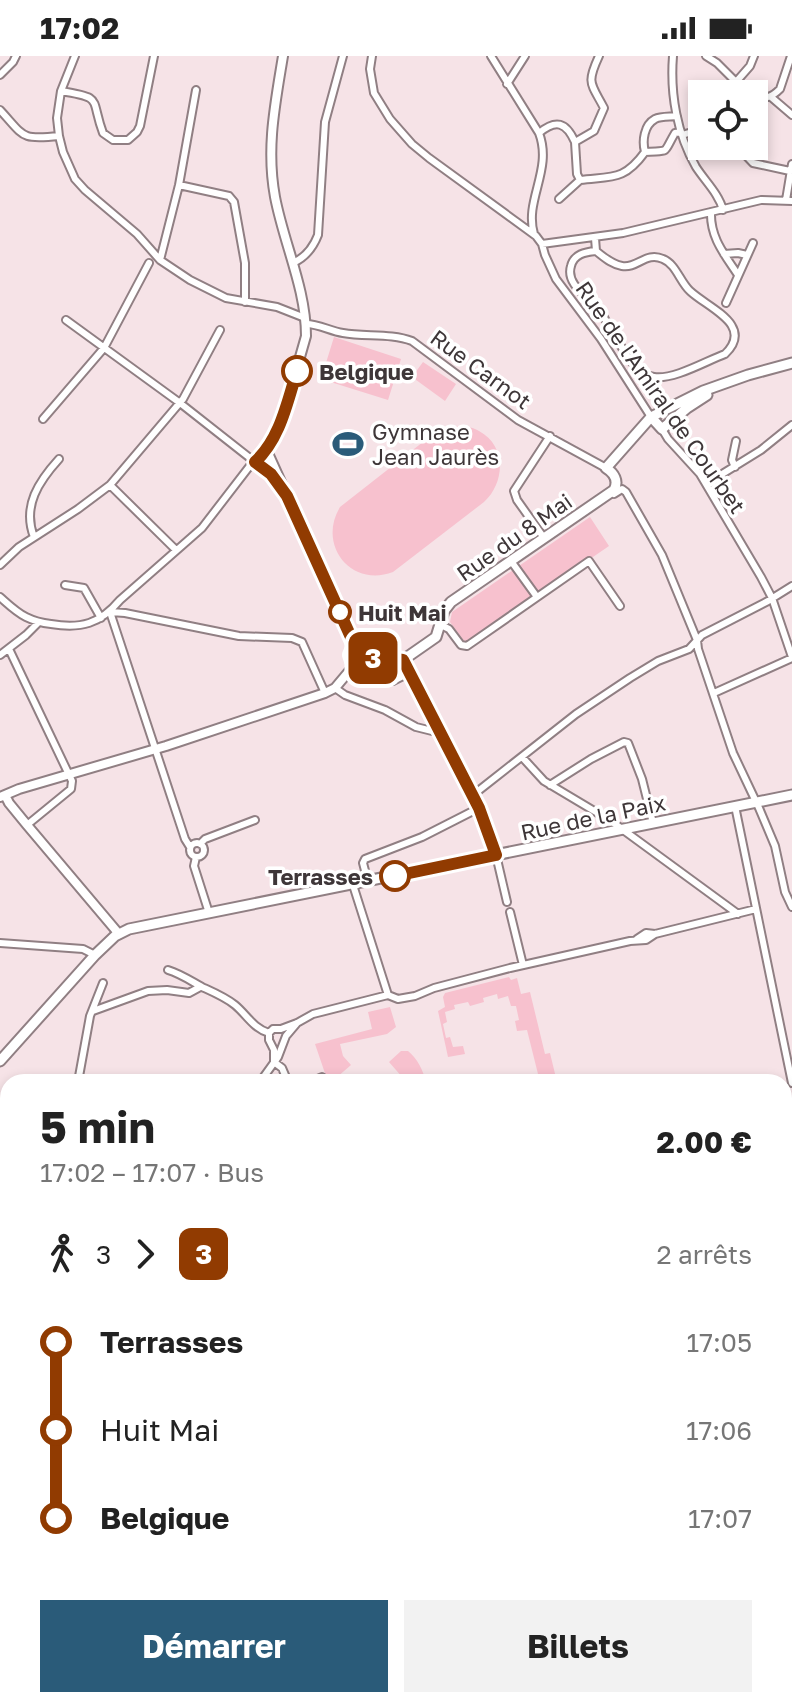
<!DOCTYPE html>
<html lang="fr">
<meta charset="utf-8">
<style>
:root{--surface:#fff;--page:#f2f2f2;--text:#222;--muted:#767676;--accent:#2a5b79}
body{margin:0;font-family:"Golos Text",sans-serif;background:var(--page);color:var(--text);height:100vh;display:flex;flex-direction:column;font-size:30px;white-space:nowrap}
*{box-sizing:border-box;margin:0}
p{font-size:26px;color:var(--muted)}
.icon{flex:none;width:44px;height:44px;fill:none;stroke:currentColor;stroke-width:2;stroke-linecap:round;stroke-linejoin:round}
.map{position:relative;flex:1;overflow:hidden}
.drawer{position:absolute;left:0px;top:1018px;width:792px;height:634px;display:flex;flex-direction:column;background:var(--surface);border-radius:24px 24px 0 0;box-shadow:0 4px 12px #0003}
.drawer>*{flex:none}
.badge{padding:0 16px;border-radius:12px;font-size:28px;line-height:52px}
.buttons{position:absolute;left:688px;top:24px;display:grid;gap:16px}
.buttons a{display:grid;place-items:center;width:80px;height:80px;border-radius:0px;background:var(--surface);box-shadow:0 4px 12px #0003;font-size:40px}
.map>.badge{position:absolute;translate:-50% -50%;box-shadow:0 0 0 4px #fff}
.legs{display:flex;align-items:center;gap:12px;height:88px;padding:0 40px;font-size:26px}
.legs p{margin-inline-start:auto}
.headline{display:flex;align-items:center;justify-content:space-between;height:136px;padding:0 40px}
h1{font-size:44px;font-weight:700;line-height:60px}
.action{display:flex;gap:16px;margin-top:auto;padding:16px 40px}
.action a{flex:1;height:92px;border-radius:0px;background:var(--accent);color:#fff;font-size:32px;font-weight:700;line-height:92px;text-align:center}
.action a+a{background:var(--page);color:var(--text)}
ul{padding:0 40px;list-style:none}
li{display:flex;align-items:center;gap:28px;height:88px;font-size:30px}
li i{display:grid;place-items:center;width:12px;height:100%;margin:0 10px;background:currentColor}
li i::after{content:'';width:20px;height:20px;margin:-10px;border:6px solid;border-radius:50%;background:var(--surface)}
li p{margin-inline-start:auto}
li:first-child i{background:linear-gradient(#0000 50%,currentColor 0)}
li:last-child i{background:linear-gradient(currentColor 50%,#0000 0)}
.status{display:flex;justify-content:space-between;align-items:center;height:56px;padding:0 40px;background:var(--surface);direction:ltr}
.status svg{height:22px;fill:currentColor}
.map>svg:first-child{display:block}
</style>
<div class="status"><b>17:02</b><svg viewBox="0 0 49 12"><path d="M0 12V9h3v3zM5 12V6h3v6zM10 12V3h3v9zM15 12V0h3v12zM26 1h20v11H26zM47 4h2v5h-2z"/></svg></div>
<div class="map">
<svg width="792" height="1651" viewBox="0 0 792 1651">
<rect width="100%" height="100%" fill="#f6e3e7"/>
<path fill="#f7c1ce" d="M334,281L401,303L388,344L321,323Z
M423,306L456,328L445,345L412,321Z
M447,370C458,370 469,369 479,375C507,390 505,427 484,446L393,516C351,532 317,489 340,451L437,375Z
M590,461L609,490L466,588L450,566L452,556Z
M509,921L511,924L517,922L521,938L530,936L545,998L550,997L557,1026H540L527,974L517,975L515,965L519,964L516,950H511L508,940L498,943L497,938L483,942L484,946L470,950L468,946L454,949L455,953L445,956L447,966L443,968L446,982L450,981L453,991L463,990L465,998L448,1001L438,955L445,951L443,941L445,937Z
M390,951L396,971L387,978L340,988L343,1000L351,1009L336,1022L338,1026H328L315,988L372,973L368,956Z
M401,995H408C416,1001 425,1016 425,1026H400L403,1022L389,1006Z"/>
<path fill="#d58fa1" d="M34,1644H112L150,1651H34Z"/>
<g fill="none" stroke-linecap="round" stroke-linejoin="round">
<g stroke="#907f83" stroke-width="10">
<path id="minor" d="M75,0L61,35L57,62L59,80L63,96L75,123L85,134L137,178L160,204L190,224L226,242L277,251L305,262
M372,0L370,13L374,37L390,63L412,88L429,102L536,180L542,188L545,199L556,223L601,283L651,361
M491,0L539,77C553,114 524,144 534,178
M673,0C670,38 677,78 696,111C705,125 719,138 723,154
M706,0L717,7L736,26L750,10L754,0
M0,19L13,6L16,0
M736,26L749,38
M507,28L525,0
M61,35C104,42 90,42 103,77L113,84H128L137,76L140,70L154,0
M754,40C765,44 772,41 780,33L791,0
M771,41L792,59
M0,54C25,81 20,84 59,80
M539,77C556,63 566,66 575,86L594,75L604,52C591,27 586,28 599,0
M682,79L702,73
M575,86L577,118L580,124C612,120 624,125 645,96C671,94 662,99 675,77L681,76
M737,90L753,107L790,115
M645,96C642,85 644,69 655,63C661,60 671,61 677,60
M179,129L229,140L234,146L245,207V246
M559,143L580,124
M786,144L792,108
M711,156C710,182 725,199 738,219
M595,182L596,195C604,201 611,208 622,210C637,213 646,195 663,203C676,208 680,226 690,235C708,252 755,269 725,298C706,305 674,324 654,321C634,318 623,292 613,277C608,270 605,262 600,255C590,242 565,229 571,210C574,198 585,196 596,195
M542,188L623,177L761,144L792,145
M724,198L738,197L747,199
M160,204L179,129L196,34
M293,207C306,201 313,192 318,179L325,66L343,0
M726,247L753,187
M66,264L180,347L255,406
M306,268C319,268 330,275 343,277C365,281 391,277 412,285L518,364L606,412
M43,363L104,292L149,207
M662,373L668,383L700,418L761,521L772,542L792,601
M735,411L732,404L736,385
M706,428L761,394L792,369
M110,429L176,494
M614,438L622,433L626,436L662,499L697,584L698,593L733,697L759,752L775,790L785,836L792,851
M34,481C22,450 39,425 59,403
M544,482L517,444L514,435L550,380
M511,505L537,541
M0,509L19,491L78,453L110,429L183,343L220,274
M65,529L84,532L101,562
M0,541C8,548 16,556 26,561C34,565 42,567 51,568C81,573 100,568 120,544L202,472L249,411L267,395
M441,569L449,573L461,589L467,590L589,505L620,550
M9,593L72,725L71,733L27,769
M0,599L26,579L39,566
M365,609L373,620L393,625L409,617
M335,632L345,639L385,654L416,671L432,675L438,673
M714,637L792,602
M522,701L544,725L611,765L738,858
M550,729L591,703L624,686L628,687L642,723L653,767
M473,739L576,658L630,622L658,605L689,593L702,579L768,545L792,530
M735,750L792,1027
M190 794a7 7 0 1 1 14 0a7 7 0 1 1-14 0Z
M200,788L205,783L255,764
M190,791L185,783L110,556L125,557L239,580L292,582L302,586L325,637
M496,799L507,846
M196,801L194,810L209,857
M368,826L363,807L365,803L422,781L479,752
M353,829L388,939
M510,856L523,909
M637,883L646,877L655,878L756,853
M0,887L83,893L95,899
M168,914C181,918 191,925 202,931C213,936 225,941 235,949C247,959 253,972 269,977
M93,955L148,935L167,934L189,937L200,931
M269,977L273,973H281L297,967L313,958L388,939L398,943L415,940L434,932L510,912L630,885L646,884L655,878
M269,977V984L274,994V1006
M274,1006L282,1012L288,1026
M78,1026L90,960L103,927
M260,1026L278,1001L286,980L297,967
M310,1026L322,1021
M0,1115L8,1112
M0,1200L8,1198"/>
</g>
<g stroke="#907f83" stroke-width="12">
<path id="tertiary" d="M283,0C275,49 266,92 275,141C284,188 306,233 306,280L284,357L267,395L355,590
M255,406L271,418L280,430
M373,600L403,604
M356,607L352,602L351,595L358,588L369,589L373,600
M356,607L365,609L371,606L373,600
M5,739L9,747L27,769L119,878
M0,741L19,733L166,690L325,637L335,632L356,607"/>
</g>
<g stroke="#907f83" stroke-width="13">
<path id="secondary" d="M651,361L662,373L687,352L707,339
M496,799L479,752L403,604L436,581L444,555L451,546L614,434C619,425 614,417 606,412L651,361L703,335L748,319L792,307
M0,1005L95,899L115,880L129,873L792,739"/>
</g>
<g stroke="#c9c7c7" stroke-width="14">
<path id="primary" d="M784,1109L792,1108
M784,1121L792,1120
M0,1253L8,1251
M0,1263L8,1262"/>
</g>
<use href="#minor" stroke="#fff" stroke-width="6"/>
<use href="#tertiary" stroke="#fff" stroke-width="8"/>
<use href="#secondary" stroke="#fff" stroke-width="9"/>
<use href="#primary" stroke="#acdaf8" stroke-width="10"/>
</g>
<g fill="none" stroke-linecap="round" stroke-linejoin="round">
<g stroke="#fff" stroke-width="18">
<path id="line-1" d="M297,315C287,347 280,383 255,406L271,418L287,440L355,590L351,599L353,605L362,609L368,608L373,600L403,604L479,752L496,799L395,820"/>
</g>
<use href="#line-1" stroke="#913b01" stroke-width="12"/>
</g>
<defs>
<g id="stadium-bare" transform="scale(2.4)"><path d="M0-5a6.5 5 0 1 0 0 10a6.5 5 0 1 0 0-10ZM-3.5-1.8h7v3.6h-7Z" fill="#2a5b79" stroke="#fff" stroke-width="2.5" paint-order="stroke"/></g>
</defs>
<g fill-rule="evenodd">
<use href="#stadium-bare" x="348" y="388"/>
</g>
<g fill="#fff" stroke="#913b01" stroke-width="4">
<circle cx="297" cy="315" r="14"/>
<circle cx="340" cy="556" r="10"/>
<circle cx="395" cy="820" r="14"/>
</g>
<g text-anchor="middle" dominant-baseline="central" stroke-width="7" stroke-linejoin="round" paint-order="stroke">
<g font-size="22" fill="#3e3638" stroke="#fff">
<text transform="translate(481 313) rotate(36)">Rue Carnot</text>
<text transform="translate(661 341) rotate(55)">Rue de l'Amiral de Courbet</text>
<text transform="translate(514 481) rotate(-35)">Rue du 8 Mai</text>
<text transform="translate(593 761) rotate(-12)">Rue de la Paix</text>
</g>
<g font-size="22" font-weight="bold" fill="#3e3638" stroke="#fff" text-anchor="start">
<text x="319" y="315">Belgique</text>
<text x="358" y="556">Huit Mai</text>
<text x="373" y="820" text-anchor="end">Terrasses</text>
</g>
<g font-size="22" fill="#3e3638" stroke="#fff" text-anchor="start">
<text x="372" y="375">Gymnase<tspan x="372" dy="25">Jean Jaurès</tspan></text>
</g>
</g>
</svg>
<div class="buttons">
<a><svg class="icon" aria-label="locate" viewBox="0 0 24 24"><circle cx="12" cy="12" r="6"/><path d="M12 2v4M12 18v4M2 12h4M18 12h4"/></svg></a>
</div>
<b class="badge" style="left:373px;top:602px;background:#913b01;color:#fff">3</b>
<section class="drawer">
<div class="headline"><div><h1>5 min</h1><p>17:02 – 17:07 · Bus</p></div><b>2.00 €</b></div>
<div class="legs"><svg class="icon" aria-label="walk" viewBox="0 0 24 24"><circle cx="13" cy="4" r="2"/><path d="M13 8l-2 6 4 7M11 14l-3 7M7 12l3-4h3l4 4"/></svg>3<svg class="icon" aria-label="forward" viewBox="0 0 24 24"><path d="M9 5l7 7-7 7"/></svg><b class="badge" style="background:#913b01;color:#fff">3</b><p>2 arrêts</p></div>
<ul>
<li><i style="color:#913b01"></i><b>Terrasses</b><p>17:05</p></li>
<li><i style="color:#913b01"></i><span>Huit Mai</span><p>17:06</p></li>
<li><i style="color:#913b01"></i><b>Belgique</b><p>17:07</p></li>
</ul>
<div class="action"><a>Démarrer</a><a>Billets</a></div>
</section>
</div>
